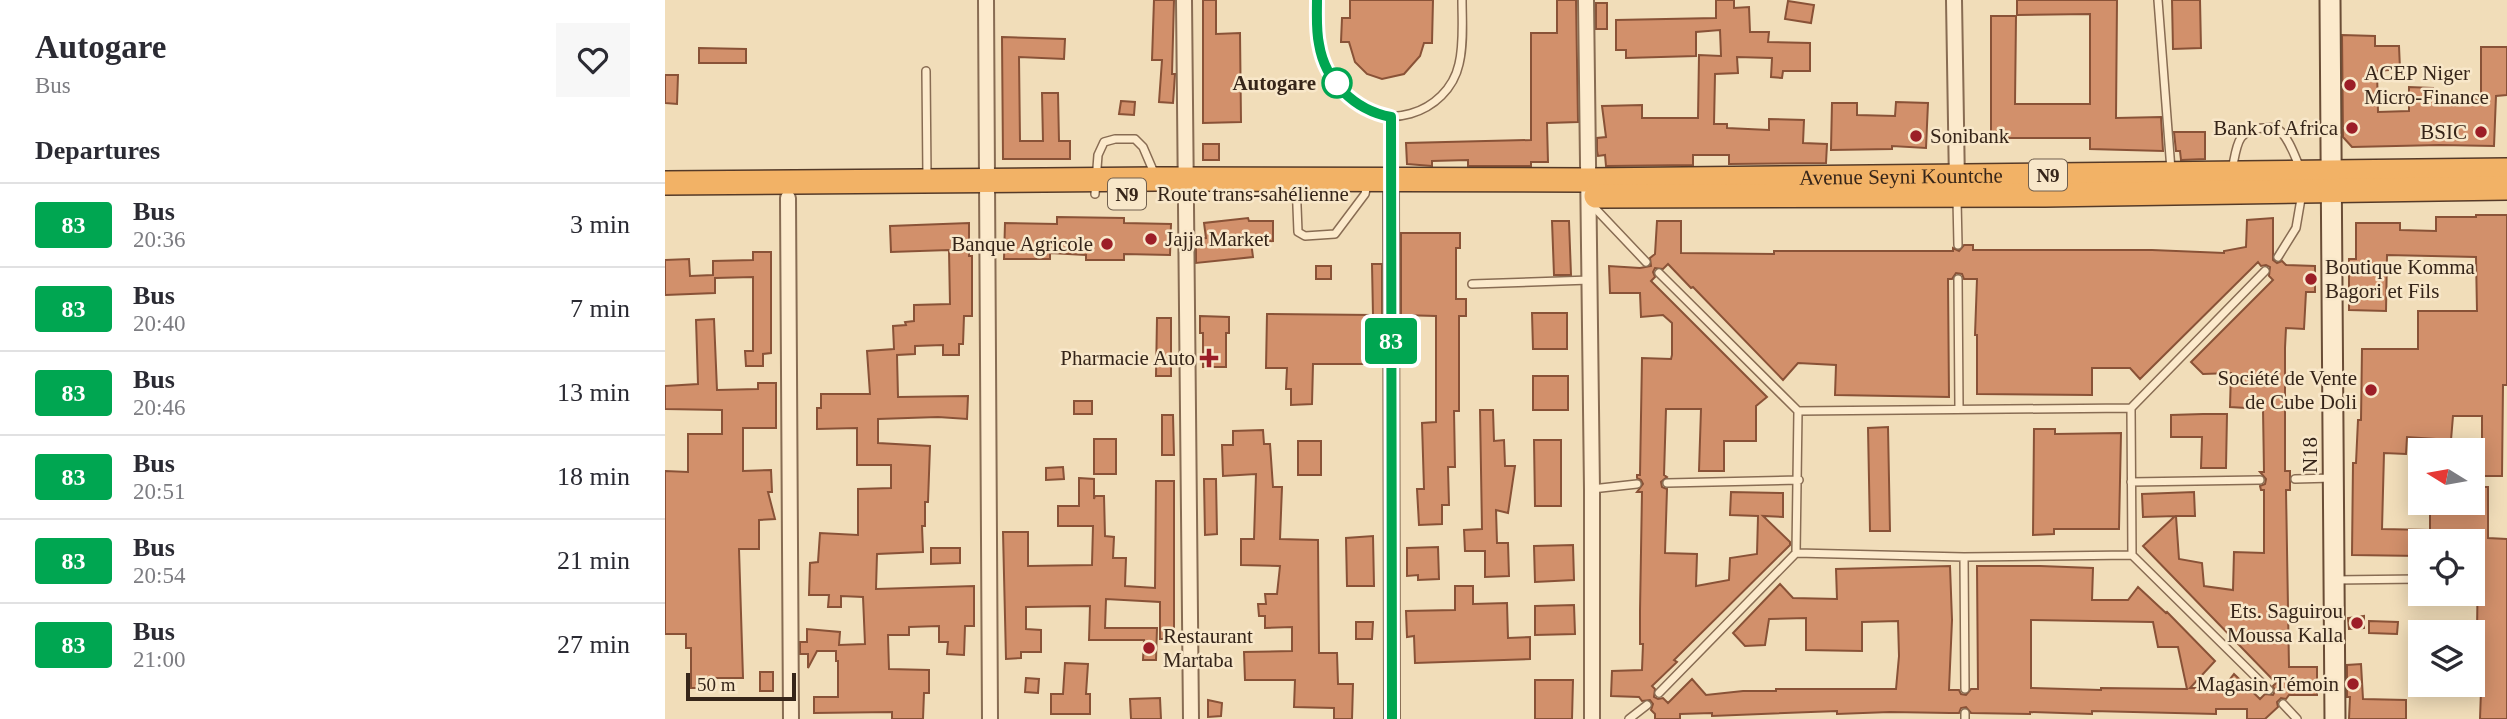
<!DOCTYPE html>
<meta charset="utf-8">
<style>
:root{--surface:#fff;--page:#f7f7f7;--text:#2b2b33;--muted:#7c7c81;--line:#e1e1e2}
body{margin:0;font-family:"Times New Roman",serif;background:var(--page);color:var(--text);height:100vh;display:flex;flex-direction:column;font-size:26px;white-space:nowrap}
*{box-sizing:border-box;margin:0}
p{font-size:23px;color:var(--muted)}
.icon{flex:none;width:38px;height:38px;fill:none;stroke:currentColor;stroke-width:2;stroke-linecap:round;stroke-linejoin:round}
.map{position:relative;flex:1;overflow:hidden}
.sheet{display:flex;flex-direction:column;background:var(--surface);width:665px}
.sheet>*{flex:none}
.badge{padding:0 14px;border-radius:5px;font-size:24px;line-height:46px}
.needle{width:46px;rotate:281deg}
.controls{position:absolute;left:1743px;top:438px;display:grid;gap:14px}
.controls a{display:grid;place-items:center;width:77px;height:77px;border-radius:0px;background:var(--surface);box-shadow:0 4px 18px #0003;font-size:35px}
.scale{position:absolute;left:21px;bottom:18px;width:110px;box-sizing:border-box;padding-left:7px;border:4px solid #362519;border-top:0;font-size:19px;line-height:24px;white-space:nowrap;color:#362519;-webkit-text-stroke:5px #f8e7c9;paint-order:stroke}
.map>.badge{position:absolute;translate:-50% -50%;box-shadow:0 0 0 4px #fff}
h2{padding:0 35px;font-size:26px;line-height:63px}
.round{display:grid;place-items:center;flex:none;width:74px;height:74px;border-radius:0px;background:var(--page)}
.summary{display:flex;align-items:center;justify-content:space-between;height:119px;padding:0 35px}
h1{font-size:33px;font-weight:800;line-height:52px}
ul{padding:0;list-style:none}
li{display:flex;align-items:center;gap:21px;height:84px;padding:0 35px;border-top:2px solid var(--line)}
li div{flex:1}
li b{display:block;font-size:26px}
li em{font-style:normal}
li .badge{min-width:77px;font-weight:700;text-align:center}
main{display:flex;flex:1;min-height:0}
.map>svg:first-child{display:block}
</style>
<main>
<section class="sheet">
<div class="summary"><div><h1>Autogare</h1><p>Bus</p></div><a class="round"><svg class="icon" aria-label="heart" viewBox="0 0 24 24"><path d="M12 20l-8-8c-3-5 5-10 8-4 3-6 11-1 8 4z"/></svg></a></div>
<h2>Departures</h2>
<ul>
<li><span class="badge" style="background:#00a651;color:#fff">83</span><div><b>Bus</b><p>20:36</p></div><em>3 min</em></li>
<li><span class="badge" style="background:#00a651;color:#fff">83</span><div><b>Bus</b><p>20:40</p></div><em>7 min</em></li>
<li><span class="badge" style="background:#00a651;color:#fff">83</span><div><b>Bus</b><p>20:46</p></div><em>13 min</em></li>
<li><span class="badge" style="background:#00a651;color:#fff">83</span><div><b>Bus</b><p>20:51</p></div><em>18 min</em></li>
<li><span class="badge" style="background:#00a651;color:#fff">83</span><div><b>Bus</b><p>20:54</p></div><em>21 min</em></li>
<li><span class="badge" style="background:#00a651;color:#fff">83</span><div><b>Bus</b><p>21:00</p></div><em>27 min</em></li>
</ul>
</section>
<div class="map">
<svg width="1842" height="719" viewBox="0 0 1842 719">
<rect width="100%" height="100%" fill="#f1ddb9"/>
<path fill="#d2906b" stroke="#895237" stroke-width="2" fill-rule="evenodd" d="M489,0H509L507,74H510L508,103L494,102L497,60H487Z
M538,0H551V34L575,33L576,122L538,123Z
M685,0H768L767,43H759L755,56L739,74L717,79L702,74L690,62L684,42H676L677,18H685Z
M892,0H911L913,122L882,123L883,162H866V166H803V160L767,161V166L742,164L741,143L866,140V33H892Z
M1051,0H1069V8L1084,7L1085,32H1104L1103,42L1145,43V71H1118L1117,78L1106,77L1107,58L1072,57L1073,73L1050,74L1049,124H1062V128L1104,130V119L1139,120L1138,143L1162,144L1161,163L1064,164V155H1028V165L941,166L940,155L933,156L932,151V138L941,137L937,106L977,105V118H1033L1034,55L1056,56L1055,30L1031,32V56L961,58V50H951V20L1051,18Z
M1352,0H1452L1451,118L1496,117L1498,151L1425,149V138H1326V16H1351L1350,104H1425V14L1352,15Z
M1507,0H1535L1536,48L1508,49Z
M1123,1L1149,5L1146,23L1120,19Z
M931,3H942V29H931Z
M1677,35L1710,36V46H1734L1735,69L1712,71L1713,112L1744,111V87L1768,88V98L1816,99V47H1842V95L1831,96L1829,146L1775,145L1687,147L1678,137Z
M337,37L400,39L399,59L354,57L355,141H378L377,93H393L394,141H405V159H338Z
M34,48L81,49V63H34Z
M0,75H13L12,104L0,103Z
M456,101L470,102L469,115L454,114Z
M1231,102L1263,103L1261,148L1227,146V149L1166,150L1167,103H1192V115L1230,116Z
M1509,132H1540V159L1516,160L1515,151H1511Z
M538,144H554V160H538Z
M1811,215H1842V385H1838L1837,476H1817V416H1788L1786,440L1742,437L1741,454L1719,453L1717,529L1765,530V502H1808V487H1823V538L1842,539V719H1815L1817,662H1808V632H1812L1813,558H1808V541H1755V556L1687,555L1688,463H1691L1693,420H1696L1697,349H1753V311H1812L1811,257L1722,255L1721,311L1684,310V259H1691V223H1735V230L1771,231V217H1811Z
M392,217L459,218V223L506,224L505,255L459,254V260H421V255L385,253V259H339L340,223L392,224Z
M583,218L584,221H608V241L586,242L588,257L531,263V239L541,238L539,223Z
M1608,218V260L1612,263L1617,261L1621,265L1650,266V292H1641L1639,329L1621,328L1620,348V471H1625V490H1621L1624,667H1652V695H1624L1621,699L1616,698L1612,702L1613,707L1600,719H1582V709H1551V714L1427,711V714L1365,712V714L1306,713L1301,707L1296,708L1294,713H1285L1225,712L1172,714V711L1047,716V713L1015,714V719H990V714L986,710L988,704L985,700L977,701L974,697L946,696L947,671L977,670L978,644H975V611L977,492H972L978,484L976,480L972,478V475H975L977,358L1006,359L1007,355V323L998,315L976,317L975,293H945L944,266L975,268L986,266L985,258L990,254L992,221H1016V253L1109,254V251H1288V248L1294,251L1299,245H1308V250H1487L1559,253V251L1581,247L1582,220ZM1593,262L1596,266L1601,265L1605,267L1604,276L1608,280L1526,362L1538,374L1566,373L1565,407L1598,409L1599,472H1595L1601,479L1600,484L1595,486L1596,490H1599V553L1569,552L1568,590L1539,586L1537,563L1514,559L1511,516H1530L1529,492L1477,494L1478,517L1510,516L1478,546L1611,683L1608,686L1610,691L1608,695L1600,694L1595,699L1569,674L1558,688H1525L1550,661L1502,612L1501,613L1473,587L1463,600H1427L1428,568L1375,566H1312L1313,689H1306L1301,695L1296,694L1294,690H1284L1287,620L1285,566L1171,569L1172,599L1128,598L1115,584L1068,633L1080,646L1100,645L1104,619L1141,618V650L1197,651V622L1233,621L1234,656L1231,689H1111V691H1078L1041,695L1027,679L1003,703L998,698L993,699L989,697L990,689L987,686L1012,662L1009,660L1125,545V542L1098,516L1118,517V493L1066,492L1065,515L1093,516L1092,554L1065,558L1064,580L1031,586L1032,554L1000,553L1002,489L997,487L996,482L1002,477L999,475L1001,409H1036L1034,471H1059V441H1091V406L1102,397L986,281L990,277L988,272L990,268L998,269L1003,264L1026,288L1028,287L1118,380L1133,363L1171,365L1170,395L1284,397L1283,279H1287L1291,273L1297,274L1299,279H1312L1310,335H1312V394L1427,395V368H1465L1475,379ZM1366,620L1488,622L1493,647H1513L1522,689L1436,688V690L1366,688Z
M887,221H904L906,275H889Z
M304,223V256H307V316H299L298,344H294V355H278V345L250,346V354L232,355L233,397L303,396L302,419L273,417L213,419V443L265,446L263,502H260V526H257L258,552L212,554L211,589L309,586V626H300L299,655L282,654L283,642H274V626L244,627V635H223L224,669L264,670V693H259L258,719H227V712L149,713V697H173V661H171V651H152L143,668V654H135V642H142V629L175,632L174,645L200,644L198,597L176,596V607H163L164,595H144L145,563L153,562L155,533L193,535V489L226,488V465H192V428L152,429V408H156V394H205L202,351L229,349L228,326L241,325L240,322L249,321V305L285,304L284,250L226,252L225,226Z
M736,233H795V248H791V299H801V316H794V411H789L790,467H783L784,505H777V524L754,525L752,489H759L757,423L771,422V316L736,315Z
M88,252H106V353L98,354V366H81L80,351H88V277L50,278V293L0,295V260L24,259L25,276L48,275V261L88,260Z
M707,264H717V315H708Z
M651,266H666V279H651Z
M867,313H902V349H868Z
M602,314L708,315V364H648L647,404L626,405V389H621L622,368H601Z
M535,316L564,317V333H561V367H538V333H535Z
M492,318H506V376H491Z
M49,319L52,390L93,389V383H111V428H78V471L106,470L107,492H103L110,519L94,520V549H74L78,678H47V688H26V648H21V634H0V471L23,472V434H57V410L0,409V386L33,384L31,320Z
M868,376H903V410H868Z
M409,401H427V414H409Z
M815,410H828L829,441L839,440L840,466H850L843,513L831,510L832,543H843L844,576L820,577V551H800L799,530L817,529Z
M1538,414H1562L1561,468H1536L1537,437H1506V415Z
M497,415H508L509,455H497Z
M1223,427L1225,531H1205L1203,428Z
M1369,429H1390V434L1456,433L1454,529H1389V534L1368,535Z
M598,430L599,444H605L608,487H617L615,539L653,540L654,653H672L673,684H688L687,719H669V708L629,707L630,680H580L579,652L627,651V627L600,628V616H594L593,604H601L600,594H612L615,566L576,565V539H589L591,474L558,476L557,445H568V431Z
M429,439H451V474H429Z
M869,440H896V506H870Z
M633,441H656V475H633Z
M398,467L399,479L381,480V468Z
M414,478L429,479V499L430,496H439L440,536L449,537L448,558H461L460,586L490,588L491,481H509V639H495V602L441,599L440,628H492L491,660H478L479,640H424L425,606L361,607V629L376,630V652H356V658L341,659L338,532H363V566L427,565L428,526H393V506H414Z
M539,479H551L552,534L540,535Z
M708,536L709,586H682L681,538Z
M908,545L909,580L870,582L869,546Z
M773,547L774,579L753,580V575L742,576V548Z
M266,548H295V563L266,564Z
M790,586H808V604L842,603L843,638L865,637V659L750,663L749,636L742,637L741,611L790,610Z
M909,605L910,634L870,635V606Z
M1699,616V628L1684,629L1683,618Z
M1704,621L1733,622L1732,634L1704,633Z
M691,622H708L707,639H691Z
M400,663L423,664L421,694H425V714H386V694H398Z
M1696,664L1698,699L1741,700V719H1684L1685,697H1682V665Z
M95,672H108V691H95Z
M361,678L374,679L373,693L360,692Z
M870,680H908L907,719H870Z
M495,698L496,719H466L465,699Z
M543,700L557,703L556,716L543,717Z"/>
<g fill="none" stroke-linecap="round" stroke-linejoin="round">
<g stroke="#886c53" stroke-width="10">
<path id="service" d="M652,0C652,38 655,65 680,95C714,136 783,114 794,64C799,44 797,20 797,0
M1493,0L1506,170
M261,71L262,177
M1567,170C1572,147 1571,129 1598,128C1604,128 1609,126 1614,130C1624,138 1630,157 1635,168
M726,176V117
M631,181L633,232L640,236L670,234L700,194L702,184
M430,194L433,155L439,142L450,139H470L478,147L490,175
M1292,200L1293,245
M926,204L981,262
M1613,257L1631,228L1637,193
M994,273L1133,411
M1293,279L1294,408
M807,284L925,280
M1466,408L1600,271
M1630,479L1668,478
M1466,482L1595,480
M1002,483L1134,480
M927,489L972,484
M1467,555L1604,690
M1299,557L1300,689
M1669,580L1755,579
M994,693L1131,553L1133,411L1466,408L1467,555L1299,557L1131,553
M1618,704L1632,719
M964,719L982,705
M1300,719V713"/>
</g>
<g stroke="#886c53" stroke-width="18">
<path id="minor" d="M321,0L325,719
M519,0L526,719
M921,0L927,489V719
M1289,0L1292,184
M726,181L727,719
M123,198L126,719"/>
</g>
<g stroke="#6a4d36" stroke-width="23">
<path id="secondary" d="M1665,0L1670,719"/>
</g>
<g stroke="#553a28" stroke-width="26">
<g id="trunk">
<path id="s1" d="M0,183L492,179L923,180L1842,170"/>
<path d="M931,196L1380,195L1842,188"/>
</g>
</g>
<use href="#service" stroke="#fceacc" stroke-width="7"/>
<use href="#minor" stroke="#fceacc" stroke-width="14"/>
<use href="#secondary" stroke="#fceacc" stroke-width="19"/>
<use href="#trunk" stroke="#f2b266" stroke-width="23"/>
</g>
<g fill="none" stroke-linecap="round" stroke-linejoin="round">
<g stroke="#fff" stroke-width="16">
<path id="line" d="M652,0C652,14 651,30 654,44C660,81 689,110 726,117L727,719"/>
</g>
<use href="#line" stroke="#00a651" stroke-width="10"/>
</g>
<circle fill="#fff" stroke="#00a651" stroke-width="3.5" cx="672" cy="83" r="14"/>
<g fill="#9c1e27" stroke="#f8e7c9" stroke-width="2.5">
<circle cx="1685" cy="85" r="7"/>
<circle cx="1687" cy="128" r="7"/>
<circle cx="1816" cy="132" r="7"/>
<circle cx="1251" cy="136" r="7"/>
<circle cx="486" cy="239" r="7"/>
<circle cx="442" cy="244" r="7"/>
<circle cx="1646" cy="279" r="7"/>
<path d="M540.5 347.5h7v7h7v7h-7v7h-7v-7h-7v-7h7z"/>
<circle cx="1706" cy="390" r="7"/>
<circle cx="1692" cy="623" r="7"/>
<circle cx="484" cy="648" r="7"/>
<circle cx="1688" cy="684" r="7"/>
</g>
<g text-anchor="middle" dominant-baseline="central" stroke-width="5" stroke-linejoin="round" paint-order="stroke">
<g fill="#f8e7c9" stroke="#705f4e" stroke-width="2">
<rect x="1364" y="159.5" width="38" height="31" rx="5"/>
<rect x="443" y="178.5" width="38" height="31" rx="5"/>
</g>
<g font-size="19" font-weight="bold" fill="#362519">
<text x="1383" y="175">N9</text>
<text x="462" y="194">N9</text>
</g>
<g font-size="21" fill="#362519" stroke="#f8e7c9" text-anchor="end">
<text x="1699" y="73" text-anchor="start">ACEP Niger<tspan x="1699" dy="24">Micro-Finance</tspan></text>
<text x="1673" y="128">Bank of Africa</text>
<text x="1802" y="132">BSIC</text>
<text x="1265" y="136" text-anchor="start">Sonibank</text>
<text x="500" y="239" text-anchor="start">Jajja Market</text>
<text x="428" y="244">Banque Agricole</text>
<text x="1660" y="267" text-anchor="start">Boutique Komma<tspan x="1660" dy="24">Bagori et Fils</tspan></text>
<text x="530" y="358">Pharmacie Auto</text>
<text x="1692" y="378">Société de Vente<tspan x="1692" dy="24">de Cube Doli</tspan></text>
<text x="1678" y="611">Ets. Saguirou<tspan x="1678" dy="24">Moussa Kalla</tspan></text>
<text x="498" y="636" text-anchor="start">Restaurant<tspan x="498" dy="24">Martaba</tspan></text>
<text x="1674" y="684">Magasin Témoin</text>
</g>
<g font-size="21" font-weight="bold" fill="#362519" stroke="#f8e7c9" text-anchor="end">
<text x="651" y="83">Autogare</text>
</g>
<g font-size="21" fill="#362519" stroke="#f8e7c9">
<text stroke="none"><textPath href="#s1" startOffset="1236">Avenue Seyni Kountche</textPath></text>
<text x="588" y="194">Route trans-sahélienne</text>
<text transform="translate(1645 455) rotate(-90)">N18</text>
</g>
</g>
</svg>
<div class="controls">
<a><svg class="needle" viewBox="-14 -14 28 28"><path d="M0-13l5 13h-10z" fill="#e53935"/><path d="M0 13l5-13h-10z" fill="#7c7c81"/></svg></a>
<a><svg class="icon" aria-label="locate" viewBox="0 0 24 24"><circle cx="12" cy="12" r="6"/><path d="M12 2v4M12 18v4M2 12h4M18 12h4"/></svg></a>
<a><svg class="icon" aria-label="layers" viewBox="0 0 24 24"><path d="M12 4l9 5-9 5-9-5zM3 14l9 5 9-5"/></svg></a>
</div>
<div class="scale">50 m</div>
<b class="badge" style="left:726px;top:341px;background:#00a651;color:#fff">83</b>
</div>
</main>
